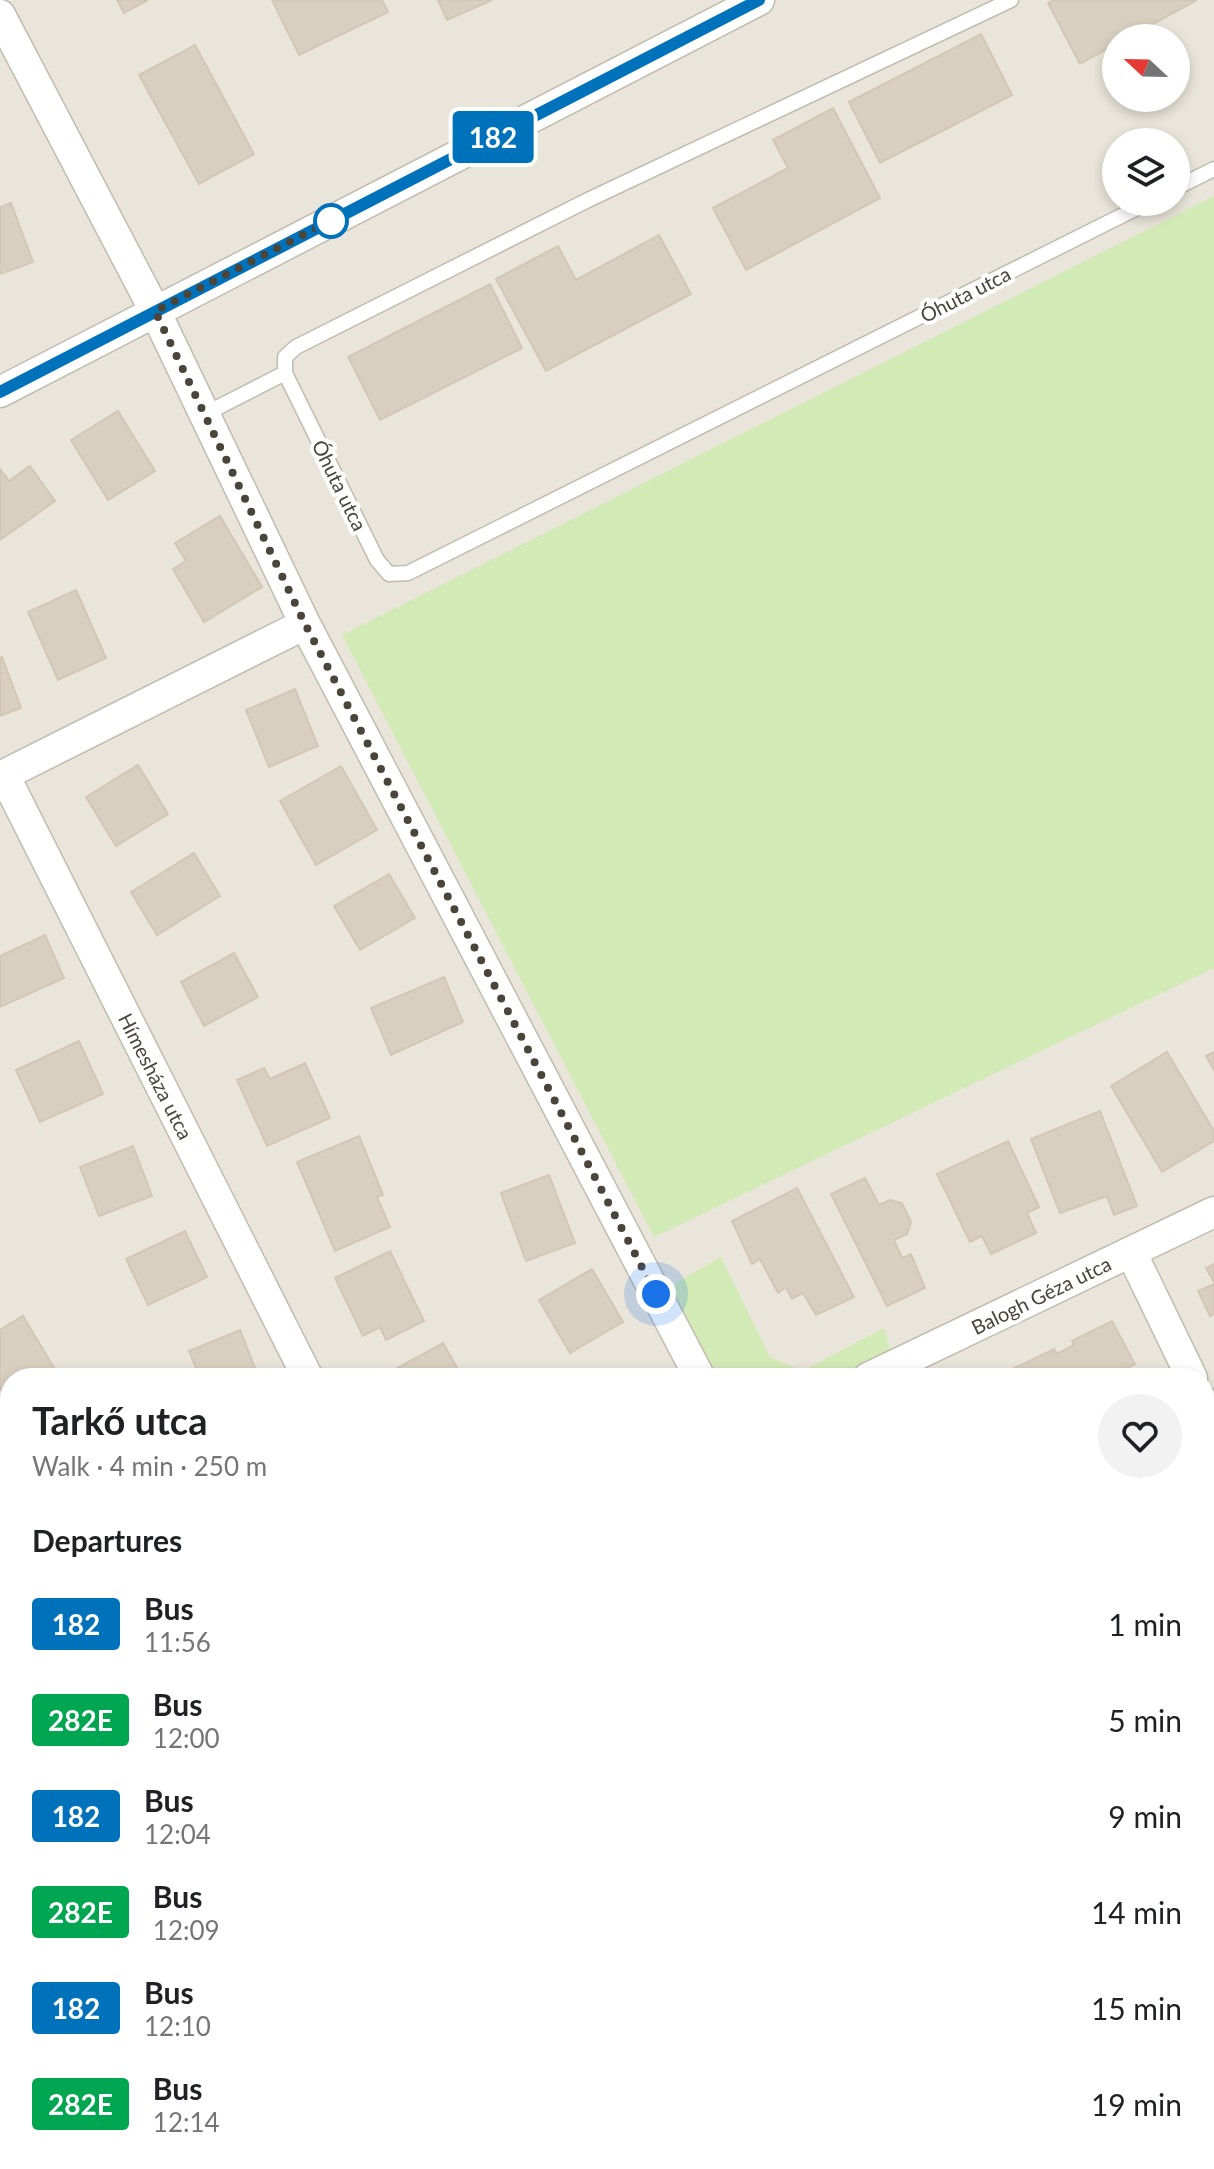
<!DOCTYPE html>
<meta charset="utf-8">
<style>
:root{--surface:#fff;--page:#f2f2f2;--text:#202124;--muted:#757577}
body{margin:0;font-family:Lato,sans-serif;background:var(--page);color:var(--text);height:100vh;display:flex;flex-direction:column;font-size:30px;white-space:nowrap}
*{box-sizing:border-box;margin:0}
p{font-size:26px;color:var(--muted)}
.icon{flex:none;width:44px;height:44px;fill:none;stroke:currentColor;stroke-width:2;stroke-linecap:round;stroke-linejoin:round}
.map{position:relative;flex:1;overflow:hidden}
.panel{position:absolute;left:0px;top:1368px;width:1214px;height:802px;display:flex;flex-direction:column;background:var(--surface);border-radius:32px 32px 0 0;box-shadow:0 4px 12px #0003}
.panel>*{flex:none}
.badge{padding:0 16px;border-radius:6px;font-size:28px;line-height:52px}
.needle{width:52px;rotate:292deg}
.controls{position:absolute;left:1102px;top:24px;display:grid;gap:16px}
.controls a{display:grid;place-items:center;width:88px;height:88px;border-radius:50%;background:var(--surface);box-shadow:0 4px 12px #0003;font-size:40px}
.you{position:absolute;width:40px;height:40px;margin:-20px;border:6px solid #fff;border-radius:50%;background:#1a73e8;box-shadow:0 0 0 12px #1a73e833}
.map>.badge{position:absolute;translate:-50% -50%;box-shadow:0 0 0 4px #fff}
h2{padding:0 32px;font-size:30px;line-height:72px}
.round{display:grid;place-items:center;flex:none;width:84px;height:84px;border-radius:42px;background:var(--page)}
.headline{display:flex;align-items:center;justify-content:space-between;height:136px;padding:0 32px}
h1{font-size:38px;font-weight:700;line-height:60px}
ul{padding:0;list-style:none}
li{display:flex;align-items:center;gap:24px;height:96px;padding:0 32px}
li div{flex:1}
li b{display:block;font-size:30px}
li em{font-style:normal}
li .badge{min-width:88px;font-weight:700;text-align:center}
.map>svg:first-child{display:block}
</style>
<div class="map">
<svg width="1214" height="2169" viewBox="0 0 1214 2169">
<rect width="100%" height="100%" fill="#f6f3ec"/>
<path fill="#eae5da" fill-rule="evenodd" d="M0,0H1214V2169H0ZM1116,38H1176V98H1116ZM1116,142H1176V202H1116ZM10,1378H1204V2160H10Z"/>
<path fill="#d2eab5" d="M1214,196V968L654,1237L342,635Z
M721,1257L770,1357L802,1371L884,1328L890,1349L836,1378H709L663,1290Z"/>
<path fill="#d8cfc1" stroke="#d3c7b4" stroke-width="2" d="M117,0H148L124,13Z
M272,0H382L388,12L299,55Z
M438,0H492L447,20Z
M1054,0H1197L1127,38H1116V44L1080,64L1048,3Z
M981,34L1012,95L880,163L849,102Z
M195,45L254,154L199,184L139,75Z
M833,108L880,198L746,270L713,208L788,168L773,140Z
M11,203L33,262L0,274V207Z
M659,235L691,294L546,371L496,279L558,246L576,280Z
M490,284L522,348L380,420L348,357Z
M118,411L155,471L108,500L71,440Z
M30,466L55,501L0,540V469L9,481Z
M220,516L262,587L204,622L173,569L186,561L175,543Z
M76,590L106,658L58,680L28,612Z
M2,657L21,708L0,716V658Z
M295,689L318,746L269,767L246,710Z
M138,765L168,814L116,846L86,797Z
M341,766L377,830L316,865L280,801Z
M194,853L220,896L157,935L131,892Z
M389,874L415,918L360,950L334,906Z
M45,935L64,978L0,1007V956Z
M234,953L258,997L204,1026L181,982Z
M444,977L463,1022L391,1055L371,1008Z
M79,1041L103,1094L40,1122L16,1070Z
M1167,1052L1214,1131V1141L1162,1172L1111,1086Z
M1214,1052V1070L1206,1056Z
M305,1063L330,1118L267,1146L237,1080L264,1068L270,1079Z
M1100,1111L1137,1206L1114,1215L1107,1196L1060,1213L1031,1139Z
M359,1136L383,1195L377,1197L390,1227L335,1251L297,1162Z
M1008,1141L1039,1207L1027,1213L1036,1233L991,1254L982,1236L970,1242L937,1174Z
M133,1146L152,1196L99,1216L80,1167Z
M549,1175L575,1243L526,1261L501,1193Z
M865,1178L879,1205L890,1200L902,1203L911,1222L907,1234L894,1240L902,1258L911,1254L925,1288L887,1306L831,1194Z
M797,1188L854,1297L816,1315L803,1293L792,1299L786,1287L778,1293L760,1259L752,1264L732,1221Z
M185,1231L207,1277L148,1305L126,1259Z
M390,1251L424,1321L386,1340L380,1327L363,1336L335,1278Z
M1214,1264V1282L1206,1268Z
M592,1269L623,1322L570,1353L539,1300Z
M1214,1284V1314L1210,1316L1198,1291Z
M23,1316L59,1376L10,1378V1404L0,1387V1330Z
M1112,1321L1135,1364L1106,1378H1006L1004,1373L1054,1349L1057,1354L1074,1345L1072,1341Z
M240,1330L259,1378H200L189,1351Z
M443,1343L463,1378H382L381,1377Z
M1209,1579L1214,1587V1661L1204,1666V1581Z
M0,1635L10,1656L0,1661Z
M1214,1686V1758L1206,1762L1204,1701L1211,1697L1206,1690Z
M10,1696V1778L0,1783V1701Z
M1212,1923L1214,1981L1204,1985V1926Z
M5,2016L10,2025V2089L0,2095V2019Z
M1214,2120V2169H1194L1190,2160H1204V2124Z
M10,2144V2160H51L54,2169H0V2148Z
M209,2160L218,2169H194Z
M243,2160H281L287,2169H228Z
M378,2160H457L461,2169H396L394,2165L381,2169Z
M545,2160H578L566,2169H551Z
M606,2160H623L610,2167Z"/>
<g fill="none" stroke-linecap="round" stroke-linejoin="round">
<g stroke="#c2bbae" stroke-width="17">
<path id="lane" d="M1011,0L588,200L296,347L285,357V373L377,560L389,574L408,573L1149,202
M1176,188L1214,169
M205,414L285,373"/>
</g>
<g stroke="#c2bbae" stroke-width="33">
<path id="street" d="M0,15L155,311L305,624L700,1378
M0,392L759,0
M4,775L308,1378
M0,777L305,624
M1131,1252L1192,1378
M868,1378L1214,1212
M1204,1402L1214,1423
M0,1545L10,1564
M0,1842L10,1836
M1204,2063L1214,2059
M325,2160L330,2169
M721,2160L726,2169
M1117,2160L1121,2169
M978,2169L997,2160"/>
</g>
<use href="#lane" stroke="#fff" stroke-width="14"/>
<use href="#street" stroke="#fff" stroke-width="30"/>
</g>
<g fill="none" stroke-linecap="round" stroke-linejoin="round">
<g stroke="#fff" stroke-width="18">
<path id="line" d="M0,392L759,0"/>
</g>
<use href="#line" stroke="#0072bc" stroke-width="12"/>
<path stroke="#4b4439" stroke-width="8" stroke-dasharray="0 14.4" d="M331,221L336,218L155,311L305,624L656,1294"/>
</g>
<circle fill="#fff" stroke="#0072bc" stroke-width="4" cx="331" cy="221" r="16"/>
<g text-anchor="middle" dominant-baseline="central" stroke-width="8" stroke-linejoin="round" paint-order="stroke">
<g font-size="20" fill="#4b4439" stroke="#fff">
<text transform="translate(965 294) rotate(-27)">Óhuta utca</text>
<text transform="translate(340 485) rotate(64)">Óhuta utca</text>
<text transform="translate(156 1076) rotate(63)">Hímesháza utca</text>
<text transform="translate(1041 1295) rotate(-26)">Balogh Géza utca</text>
</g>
</g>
</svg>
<div class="controls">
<a><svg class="needle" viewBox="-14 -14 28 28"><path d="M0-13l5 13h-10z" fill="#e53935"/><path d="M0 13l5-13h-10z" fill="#757577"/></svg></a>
<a><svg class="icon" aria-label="layers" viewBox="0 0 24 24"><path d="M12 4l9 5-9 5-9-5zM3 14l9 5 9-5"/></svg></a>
</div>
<div class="you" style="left:656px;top:1294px"></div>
<b class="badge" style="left:493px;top:137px;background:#0072bc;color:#fff">182</b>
<section class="panel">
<div class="headline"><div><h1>Tarkő utca</h1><p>Walk · 4 min · 250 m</p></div><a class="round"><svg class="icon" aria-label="heart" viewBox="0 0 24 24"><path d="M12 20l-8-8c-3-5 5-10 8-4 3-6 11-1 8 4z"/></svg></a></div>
<h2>Departures</h2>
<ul>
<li><span class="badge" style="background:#0072bc;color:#fff">182</span><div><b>Bus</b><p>11:56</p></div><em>1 min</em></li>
<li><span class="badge" style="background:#00a651;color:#fff">282E</span><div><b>Bus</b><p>12:00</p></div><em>5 min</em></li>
<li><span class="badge" style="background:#0072bc;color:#fff">182</span><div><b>Bus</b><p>12:04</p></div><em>9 min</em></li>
<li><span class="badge" style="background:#00a651;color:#fff">282E</span><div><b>Bus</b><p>12:09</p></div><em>14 min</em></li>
<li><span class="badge" style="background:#0072bc;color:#fff">182</span><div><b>Bus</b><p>12:10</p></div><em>15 min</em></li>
<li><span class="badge" style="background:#00a651;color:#fff">282E</span><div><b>Bus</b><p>12:14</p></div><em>19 min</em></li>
</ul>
</section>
</div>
